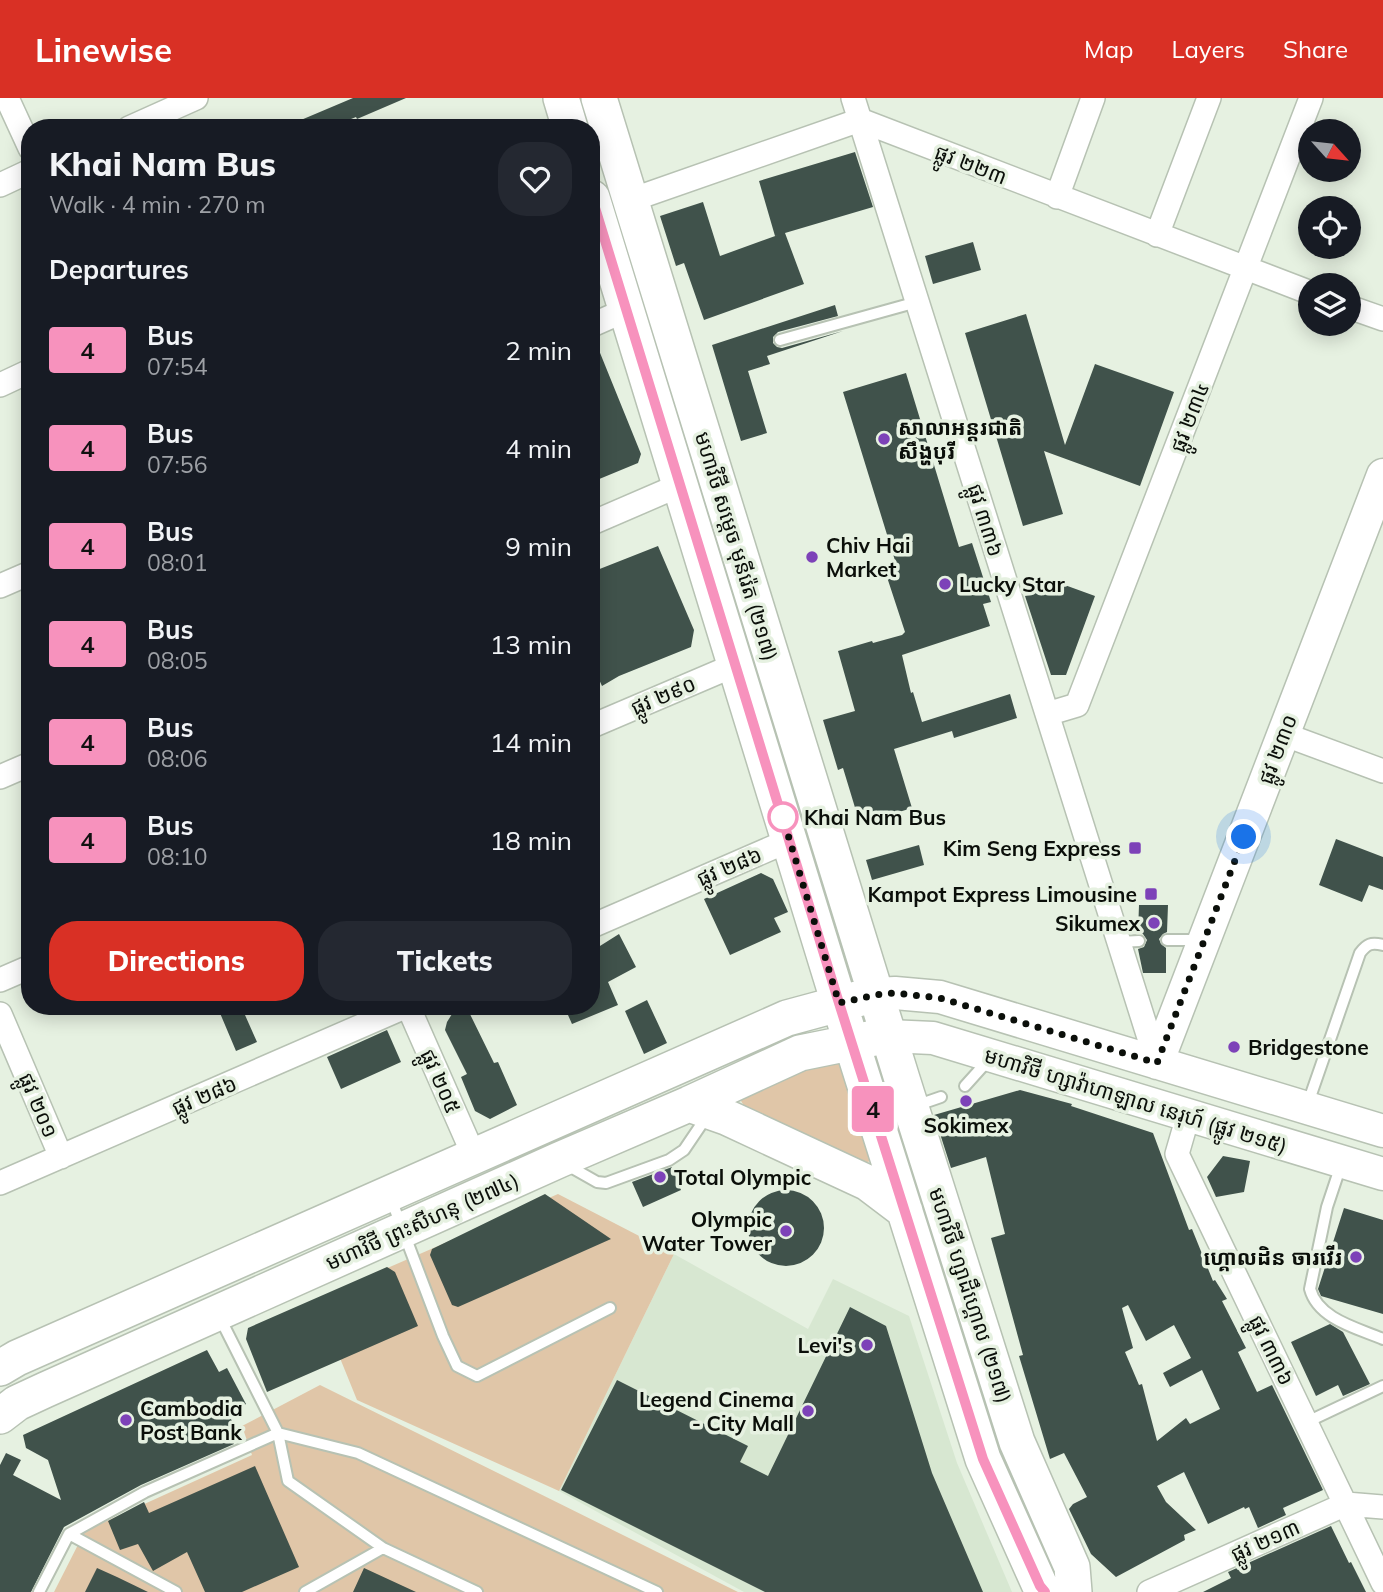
<!DOCTYPE html>
<meta charset="utf-8">
<style>
:root{--surface:#171b24;--page:#242831;--text:#f1f3f6;--muted:#9ea1a6;--accent:#d93025}
body{margin:0;font-family:Mulish,"Noto Sans Khmer",sans-serif;background:var(--page);color:var(--text);height:100vh;display:flex;flex-direction:column;font-size:26px;white-space:nowrap}
*{box-sizing:border-box;margin:0}
p{font-size:23px;color:var(--muted)}
.icon{flex:none;width:38px;height:38px;fill:none;stroke:currentColor;stroke-width:2;stroke-linecap:round;stroke-linejoin:round}
.map{position:relative;flex:1;overflow:hidden}
.drawer{position:absolute;left:21px;top:21px;width:579px;height:896px;display:flex;flex-direction:column;background:var(--surface);border-radius:28px;box-shadow:0 4px 18px #0003}
.drawer>*{flex:none}
.badge{padding:0 14px;border-radius:5px;font-size:24px;line-height:46px}
.needle{width:46px;rotate:117deg}
.fabs{position:absolute;left:1298px;top:21px;display:grid;gap:14px}
.fabs a{display:grid;place-items:center;width:63px;height:63px;border-radius:50%;background:var(--surface);box-shadow:0 4px 18px #0003;font-size:35px}
.you{position:absolute;width:35px;height:35px;margin:-18px;border:5px solid #fff;border-radius:50%;background:#1a73e8;box-shadow:0 0 0 10px #1a73e833}
.map>.badge{position:absolute;translate:-50% -50%;box-shadow:0 0 0 4px #fff}
h2{padding:0 28px;font-size:26px;line-height:63px}
.round{display:grid;place-items:center;flex:none;width:74px;height:74px;border-radius:28px;background:var(--page)}
.headline{display:flex;align-items:center;justify-content:space-between;height:119px;padding:0 28px}
h1{font-size:33px;font-weight:800;line-height:52px}
.primary-button{display:flex;gap:14px;margin-top:auto;padding:14px 28px}
.primary-button a{flex:1;height:80px;border-radius:28px;background:var(--accent);color:#fff;font-size:28px;font-weight:800;line-height:80px;text-align:center}
.primary-button a+a{background:var(--page);color:var(--text)}
ul{padding:0;list-style:none}
li{display:flex;align-items:center;gap:21px;height:98px;padding:0 28px}
li div{flex:1}
li b{display:block;font-size:26px}
li em{font-style:normal}
li .badge{min-width:77px;font-weight:700;text-align:center}
header{display:flex;align-items:center;gap:42px;box-sizing:border-box;height:98px;padding:0 35px;background:var(--accent);color:#fff}
header strong{font-size:33px}
nav{display:flex;gap:38px;margin-inline-start:auto;font-size:24px}
.map>svg:first-child{display:block}
</style>
<header>
<strong>Linewise</strong>
<nav><a>Map</a><a>Layers</a><a>Share</a></nav>
</header>
<div class="map">
<svg width="1383" height="1494" viewBox="0 0 1383 1494">
<rect width="100%" height="100%" fill="#e6f1e1"/>
<path fill="#d7e7d1" d="M674,1156L808,1231L833,1181L909,1218L957,1365L1012,1494H744L559,1393Z"/>
<path fill="#e0c6a8" d="M840,958L871,1051V1063L860,1066L748,1014L741,1003L748,991Z
M558,1096L674,1156L559,1393L357,1302L316,1201Z
M320,1287L738,1494H54L85,1433L252,1357L242,1328Z"/>
<path fill="#40524b" fill-rule="evenodd" d="M353,0H406L357,21L356,19L329,30H282Z
M855,54L873,109L785,135L804,186L704,222L684,165L676,168L660,118L703,104L720,158L778,137L775,138L759,83Z
M973,144L981,172L933,186L925,158Z
M835,207L838,218L778,234L773,239V245L777,249L782,250L843,233L767,258L770,266L748,273L767,335L741,343L712,247Z
M1026,216L1065,347L1095,266L1174,294L1140,388L1044,353L1063,416L1023,428L965,235Z
M594,240L641,356L638,365L592,384V241Z
M906,275L959,449L972,445L991,504L983,506L990,528L902,557L911,595L913,594L922,624L1010,596L1017,620L954,640L952,633L894,651L912,710L860,726L843,670L838,672L823,622L855,613L838,553L872,543L873,545L902,537L905,534L885,473L897,469L843,294Z
M658,448L694,532L691,549L619,578L602,588L592,566V474Z
M1062,486L1095,498L1066,577H1051L1025,498Z
M1336,741L1383,759V792L1369,787L1362,804L1319,787Z
M919,747L924,767L872,782L866,762Z
M761,775L773,781L788,814L774,820L781,834L730,857L704,801Z
M1139,807H1168L1167,834L1163,836L1159,841L1161,846L1166,850V875H1143L1138,851L1144,849L1147,842L1143,836L1138,835Z
M619,836L636,869L608,884L618,907L572,926L564,908H592V853Z
M647,902L667,945L644,956L625,913Z
M217,908H241L257,944L236,953Z
M466,908L494,965L498,964L517,1007L490,1021L475,1013L461,979L467,976L445,932L447,924L452,916Z
M387,932L401,964L341,991L327,959Z
M1020,992L1072,1006L1071,1008L1153,1035L1189,1132L1192,1131L1213,1183L1215,1182L1227,1201L1222,1203L1246,1250L1238,1254L1257,1294L1272,1287L1323,1392L1283,1410L1286,1417L1258,1430L1249,1409L1245,1411L1244,1409L1208,1426L1184,1374L1157,1388L1166,1404L1196,1432L1184,1437L1185,1442L1116,1479L1091,1456L1069,1411L1073,1406L1087,1399L1064,1355L1050,1361L1019,1258L1023,1257L991,1140L1005,1136L986,1059L951,1070L934,1017ZM1128,1207L1146,1243L1174,1227L1191,1260L1163,1275L1170,1289L1202,1272L1220,1311L1190,1326L1186,1320L1157,1343L1142,1286L1139,1287L1125,1254L1133,1250L1122,1210Z
M1223,1058L1250,1063L1244,1094L1216,1099L1207,1079Z
M672,1069L681,1092L643,1109L632,1084Z
M748 1130a38 38 0 1 1 76 0a38 38 0 1 1-76 0Z
M545,1096L611,1141L458,1209L452,1207L430,1157L432,1151Z
M1344,1110L1383,1122V1216L1321,1198L1318,1191Z
M387,1169L395,1174L418,1228L267,1294L246,1241L248,1230Z
M850,1209L886,1228L932,1375L983,1494H765L561,1392L617,1282L748,1348L740,1364L768,1378Z
M1330,1226L1343,1234L1370,1286L1343,1298L1338,1287L1316,1298L1291,1244Z
M207,1252L219,1274L227,1270L246,1306L228,1315L234,1327L229,1330L234,1346L141,1387L64,1429L31,1494H0V1367L6,1355L21,1362L13,1377L61,1402L48,1362L26,1350L23,1337Z
M255,1368L299,1469L242,1494H205L187,1454L153,1473L138,1446L120,1452L108,1423L144,1404L149,1415Z
M1331,1428L1349,1465L1351,1464L1366,1494H1203L1231,1480L1228,1474Z
M97,1470L117,1479L148,1494H85Z
M364,1470L416,1494H353Z"/>
<g fill="none" stroke-linecap="round" stroke-linejoin="round">
<g stroke="#b7c2b3" stroke-width="14">
<path id="lane" d="M780,242L917,204
M1167,842H1201
M1118,844L1139,843
M965,988L983,968L987,959
M915,1008L941,999
M1307,1008L1360,855C1367,846 1371,844 1383,847
M567,1067L597,1084L606,1085L669,1062L684,1052L707,1018
M1341,1067L1327,1109L1310,1191C1318,1221 1357,1230 1383,1241
M391,1101L443,1238L457,1268L477,1278L610,1210
M219,1218L278,1335L288,1383L383,1450L477,1494
M1307,1324L1383,1288
M69,1436L176,1494
M39,1494L69,1436L145,1394L278,1335L358,1355L657,1494
M305,1494L383,1450"/>
</g>
<g stroke="#b7c2b3" stroke-width="26">
<path id="street" d="M7,0L30,50
M853,0L1157,965
M129,30L196,0
M0,87L30,73
M1057,99L1093,0
M631,102L860,22L1311,195
M1157,137L1209,0
M1349,209L1383,221
M592,227L626,212
M0,287L30,273
M592,425L680,387
M0,488L30,475
M1047,616L1077,607L1311,0
M592,628L735,567
M1283,636L1383,673
M0,679L30,666
M592,828L790,742
M0,882L30,869
M408,908L474,1058
M0,916L61,1059
M1188,1018L1177,1056L1383,1485
M0,1085L407,908
M1149,1494L1346,1406L1383,1409"/>
</g>
<g stroke="#b7c2b3" stroke-width="35">
<path id="secondary" d="M875,896L895,895L940,899L1383,1033
M888,938L933,940L1383,1076
M1157,965L1383,377"/>
</g>
<g stroke="#b7c2b3" stroke-width="38">
<path id="primary" d="M561,0L570,30
M599,0L902,981L1017,1344L1072,1469L1074,1494
M592,100L839,905L983,1361L1040,1488L1045,1494
M689,1006L726,1019L868,1085L905,1113
M0,1270L17,1260L787,920L861,900
M0,1318L17,1305L45,1292L559,1062L689,1006L800,955L874,940"/>
</g>
<use href="#lane" stroke="#fff" stroke-width="10"/>
<use href="#street" stroke="#fff" stroke-width="23"/>
<use href="#secondary" stroke="#fff" stroke-width="32"/>
<use href="#primary" stroke="#fff" stroke-width="35"/>
</g>
<g fill="none" stroke-linecap="round" stroke-linejoin="round">
<g stroke="#fff" stroke-width="16">
<path id="line" d="M592,100L839,905L983,1361L1040,1488L1045,1494"/>
</g>
<use href="#line" stroke="#f792bd" stroke-width="10"/>
<path stroke="#0b0f0a" stroke-width="7" stroke-dasharray="0 12.6" d="M783,719L782,717L839,905L875,897L895,895L940,900L1157,965L1244,739"/>
</g>
<g fill="#7d42b8" stroke="#e6f1e1" stroke-width="2.5">
<circle cx="884" cy="341" r="7"/>
<circle cx="812" cy="459" r="7"/>
<circle cx="945" cy="486" r="7"/>
<rect x="1128" y="743" width="14" height="14" rx="3.5"/>
<rect x="1144" y="789" width="14" height="14" rx="3.5"/>
<circle cx="1154" cy="825" r="7"/>
<circle cx="1234" cy="949" r="7"/>
<circle cx="966" cy="1003" r="7"/>
<circle cx="660" cy="1079" r="7"/>
<circle cx="786" cy="1133" r="7"/>
<circle cx="1356" cy="1159" r="7"/>
<circle cx="867" cy="1247" r="7"/>
<circle cx="808" cy="1313" r="7"/>
<circle cx="126" cy="1322" r="7"/>
</g>
<circle fill="#fff" stroke="#f792bd" stroke-width="3.5" cx="783" cy="719" r="14"/>
<g text-anchor="middle" dominant-baseline="central" stroke-width="7" stroke-linejoin="round" paint-order="stroke">
<g font-size="21" fill="#0b0f0a" stroke="#e6f1e1">
<text transform="translate(971 66) rotate(21)">ផ្លូវ ២២៣</text>
<text transform="translate(1189 319) rotate(-69)">ផ្លូវ ២៣៤</text>
<text transform="translate(986 422) rotate(73)">ផ្លូវ ៣៣៦</text>
<text transform="translate(737 448) rotate(73)">មហាវិថី សម្តេច មុនីរ៉េត (២១៧)</text>
<text transform="translate(663 597) rotate(-23)">ផ្លូវ ២៩០</text>
<text transform="translate(1277 651) rotate(-69)">ផ្លូវ ២៣០</text>
<text transform="translate(729 768) rotate(-23)">ផ្លូវ ២៨៦</text>
<text transform="translate(441 983) rotate(66)">ផ្លូវ ២០៥</text>
<text transform="translate(204 997) rotate(-23)">ផ្លូវ ២៨៦</text>
<text transform="translate(1136 1002) rotate(17)">មហាវិថី ហ្សាវ៉ាហាឡាល នេរុហ៍ (ផ្លូវ ២១៥)</text>
<text transform="translate(39 1007) rotate(67)">ផ្លូវ ២០១</text>
<text transform="translate(422 1123) rotate(-24)">មហាវិថី ព្រះសីហនុ (២៧៤)</text>
<text transform="translate(971 1197) rotate(72)">មហាវិថី ហ្សាដឹហ្គោល (២១៧)</text>
<text transform="translate(1272 1252) rotate(64)">ផ្លូវ ៣៣៦</text>
<text transform="translate(1265 1442) rotate(-24)">ផ្លូវ ២១៣</text>
</g>
<g font-size="21" font-weight="bold" fill="#0b0f0a" stroke="#e6f1e1" text-anchor="end">
<text x="898" y="329" text-anchor="start">សាលាអន្តរជាតិ<tspan x="898" dy="24">សឹង្ហបុរី</tspan></text>
<text x="826" y="447" text-anchor="start">Chiv Hai<tspan x="826" dy="24">Market</tspan></text>
<text x="959" y="486" text-anchor="start">Lucky Star</text>
<text x="1121" y="750">Kim Seng Express</text>
<text x="1137" y="796">Kampot Express Limousine</text>
<text x="1140" y="825">Sikumex</text>
<text x="1248" y="949" text-anchor="start">Bridgestone</text>
<text x="966" y="1027" text-anchor="middle">Sokimex</text>
<text x="674" y="1079" text-anchor="start">Total Olympic</text>
<text x="772" y="1121">Olympic<tspan x="772" dy="24">Water Tower</tspan></text>
<text x="1342" y="1159">ហ្គោលដិន ចារវើរ</text>
<text x="853" y="1247">Levi's</text>
<text x="794" y="1301">Legend Cinema<tspan x="794" dy="24">- City Mall</tspan></text>
<text x="140" y="1310" text-anchor="start">Cambodia<tspan x="140" dy="24">Post Bank</tspan></text>
</g>
<g font-size="21" font-weight="bold" fill="#0b0f0a" stroke="#e6f1e1" text-anchor="start">
<text x="804" y="719">Khai Nam Bus</text>
</g>
</g>
</svg>
<div class="fabs">
<a><svg class="needle" viewBox="-14 -14 28 28"><path d="M0-13l5 13h-10z" fill="#e53935"/><path d="M0 13l5-13h-10z" fill="#9ea1a6"/></svg></a>
<a><svg class="icon" aria-label="locate" viewBox="0 0 24 24"><circle cx="12" cy="12" r="6"/><path d="M12 2v4M12 18v4M2 12h4M18 12h4"/></svg></a>
<a><svg class="icon" aria-label="layers" viewBox="0 0 24 24"><path d="M12 4l9 5-9 5-9-5zM3 14l9 5 9-5"/></svg></a>
</div>
<div class="you" style="left:1244px;top:739px"></div>
<b class="badge" style="left:873px;top:1011px;background:#f792bd;color:#111">4</b>
<section class="drawer">
<div class="headline"><div><h1>Khai Nam Bus</h1><p>Walk · 4 min · 270 m</p></div><a class="round"><svg class="icon" aria-label="heart" viewBox="0 0 24 24"><path d="M12 20l-8-8c-3-5 5-10 8-4 3-6 11-1 8 4z"/></svg></a></div>
<h2>Departures</h2>
<ul>
<li><span class="badge" style="background:#f792bd;color:#111">4</span><div><b>Bus</b><p>07:54</p></div><em>2 min</em></li>
<li><span class="badge" style="background:#f792bd;color:#111">4</span><div><b>Bus</b><p>07:56</p></div><em>4 min</em></li>
<li><span class="badge" style="background:#f792bd;color:#111">4</span><div><b>Bus</b><p>08:01</p></div><em>9 min</em></li>
<li><span class="badge" style="background:#f792bd;color:#111">4</span><div><b>Bus</b><p>08:05</p></div><em>13 min</em></li>
<li><span class="badge" style="background:#f792bd;color:#111">4</span><div><b>Bus</b><p>08:06</p></div><em>14 min</em></li>
<li><span class="badge" style="background:#f792bd;color:#111">4</span><div><b>Bus</b><p>08:10</p></div><em>18 min</em></li>
</ul>
<div class="primary-button"><a>Directions</a><a>Tickets</a></div>
</section>
</div>
